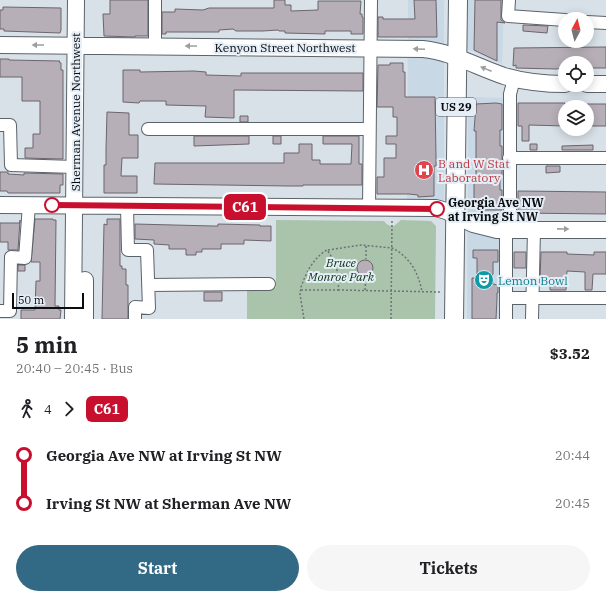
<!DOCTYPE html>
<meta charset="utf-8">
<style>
:root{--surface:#fff;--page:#f6f6f6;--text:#202124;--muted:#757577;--accent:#326984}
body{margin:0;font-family:"IBM Plex Serif",serif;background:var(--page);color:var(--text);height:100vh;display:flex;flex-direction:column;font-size:15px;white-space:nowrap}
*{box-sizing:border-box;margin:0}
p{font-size:13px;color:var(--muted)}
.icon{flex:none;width:22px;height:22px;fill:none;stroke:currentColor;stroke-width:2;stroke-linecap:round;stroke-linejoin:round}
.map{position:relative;height:319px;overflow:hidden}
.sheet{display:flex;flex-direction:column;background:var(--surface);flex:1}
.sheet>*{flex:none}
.badge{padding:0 8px;border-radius:6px;font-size:14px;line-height:26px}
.needle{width:26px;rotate:7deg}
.fabs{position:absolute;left:558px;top:12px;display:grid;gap:8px}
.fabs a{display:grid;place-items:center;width:36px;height:36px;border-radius:50%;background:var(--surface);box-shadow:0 2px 10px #0003;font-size:20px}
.scale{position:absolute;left:12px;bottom:10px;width:72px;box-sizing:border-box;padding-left:4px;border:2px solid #0a0d10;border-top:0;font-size:11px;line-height:14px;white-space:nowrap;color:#0a0d10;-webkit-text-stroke:3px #e5eef6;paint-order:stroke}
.map>.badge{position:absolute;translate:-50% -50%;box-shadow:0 0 0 2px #fff}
.legs{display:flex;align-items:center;gap:6px;height:44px;padding:0 16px;font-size:13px}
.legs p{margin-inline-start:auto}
.headline{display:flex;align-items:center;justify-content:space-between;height:68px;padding:0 16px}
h1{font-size:22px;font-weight:700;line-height:30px}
.cta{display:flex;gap:8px;margin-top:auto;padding:8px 16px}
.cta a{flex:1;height:46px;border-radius:24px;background:var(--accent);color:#fff;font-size:16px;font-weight:700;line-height:46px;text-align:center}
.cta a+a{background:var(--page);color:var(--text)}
ul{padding:0 16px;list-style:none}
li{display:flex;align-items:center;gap:14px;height:48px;font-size:15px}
li i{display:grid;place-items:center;width:6px;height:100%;margin:0 5px;background:currentColor}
li i::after{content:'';width:10px;height:10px;margin:-5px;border:3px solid;border-radius:50%;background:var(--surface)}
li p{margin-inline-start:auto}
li:first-child i{background:linear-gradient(#0000 50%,currentColor 0)}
li:last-child i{background:linear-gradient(currentColor 50%,#0000 0)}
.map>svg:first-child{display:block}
</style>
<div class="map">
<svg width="606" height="319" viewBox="0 0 606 319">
<rect width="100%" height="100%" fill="#d8e1e8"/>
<path fill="#c9d8e5" d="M408,0H444V202L407,201Z
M468,0H504L502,64L467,49Z
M468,97L514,98V221L506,319H467Z"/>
<path fill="#aac3ab" d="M276,220L384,221C387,225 389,226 394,226L401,220L431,221L436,226L435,319H247V289L276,288Z"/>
<path fill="#b7afb7" stroke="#6c656d" d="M110,0H148V36H135V37L104,36L103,14H110Z
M274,0H285V5H291V11L318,10V1H361L360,14H362V17H363V34H351V31H325V34L285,33V31H279L278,30L263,31H236L233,29L219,30V32H166V34H162V12H175V9L203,10L209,8H274Z
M414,0H436L437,37H378V17H383V19H415Z
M475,0H501V20L505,23L497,22V61L474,50Z
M3,7L61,8V30L60,33L4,31V29H0V10H3Z
M523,25L548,26L547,33L523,31Z
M606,47V68H587V63H565L564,68L556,69L516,68V65L513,66L514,48Z
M0,59H9V60L60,61L59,62L61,63V70H63V159L25,158V148H33V134H40V101H22V77H0Z
M390,63H403V72H405V97H435L436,158V166H434V196L418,197V195L409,194H377V177H384V158H396V144H386V136H397V117H393V107H377L378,65H390Z
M123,70H140V72L194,71L206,72V75L241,76V73H363V91L234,90V118L205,117L206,106L166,105V101H140L139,103L123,102Z
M496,103L502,104V130H500V146H502V175H500V190H502V210H477V201H474V175H476V131H474L476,104Z
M518,103H565V126L529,125V141H522V126H518Z
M587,104H606V126H587Z
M107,112L129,113V135H138V158H122L121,176H137V193H104V165H106V149Z
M240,116H248V122H240Z
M194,136H249V144L194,146Z
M273,136H281V144H273Z
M323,136H359V164H362V185H303V186H288L154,184L155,163H284V153H299V144H312V160H320V164H351L352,144H323Z
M530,144H537V150H530Z
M593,145V150H562V146Z
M546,166H560V172L546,173Z
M0,172H8V174L24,175V173L63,174V185H60V193H8L7,191H0Z
M518,191L606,192V214L518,213Z
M35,219H53V220H56L55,306H59V310H61L60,319H21V310H35L36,281H40V262H31Z
M107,219H120V266H122V269H126V285H128V319H102L104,224L107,225Z
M20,220L18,250H8V242H0V223H20Z
M135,224L213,226H218V224L260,225V226H271V241L244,240V244H221V249H202V252H196V255H186V249H169V245L154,244V240L135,239Z
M473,250H498V262H493V274L490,278L493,281V284L498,285V293H497V298L496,319H472V278H477V258H473Z
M514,252H526V268H514Z
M541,252H567V254L594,255V252H606V274H593L592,290H585V272L567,271L566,290H550V280H540Z
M357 268a8 8 0 1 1 16 0a8 8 0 1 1-16 0Z
M18,265H25V271H18Z
M204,292H222V301H204Z"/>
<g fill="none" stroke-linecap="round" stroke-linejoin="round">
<g stroke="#5b636a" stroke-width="14">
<path id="minor" d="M509,0L508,16L565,20
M587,22L606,23
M155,46V0
M0,125H10L11,165L75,167
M148,129H369
M509,158H606
M127,206L128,250H147L149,308L135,307V319
M369,208L371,0
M510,231V94L514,79
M148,285L269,284
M506,298H606
M0,311H10L11,257L25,258L29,205
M506,319V231
M532,319L534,230"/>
</g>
<g stroke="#5b636a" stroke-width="18">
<path id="major" d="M0,45L423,49C452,52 477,67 504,76C524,82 544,84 565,84
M587,84H606
M0,205L436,208L446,211L473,224L497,230H606
M73,319L76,0
M85,319V280"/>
</g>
<g stroke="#5b636a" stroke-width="20">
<path id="highway" d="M454,319L458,0"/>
</g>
<path stroke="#6d7378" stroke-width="1.5" stroke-dasharray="2 2" stroke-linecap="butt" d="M366,246V259
M328,250L361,245L392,248C409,256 419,273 422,292
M301,290H338C340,275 336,262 327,250C313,258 306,273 301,287L300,294L304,319
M338,290L440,292
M365,290L366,276
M391,319L392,221"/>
<use href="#minor" stroke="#fff" stroke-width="12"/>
<use href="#major" stroke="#fff" stroke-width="16"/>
<use href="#highway" stroke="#fff" stroke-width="18"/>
</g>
<defs><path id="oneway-solid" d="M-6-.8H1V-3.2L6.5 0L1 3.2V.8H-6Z"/></defs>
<g fill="#9d9e9f">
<use href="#oneway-solid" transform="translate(38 45) rotate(180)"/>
<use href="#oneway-solid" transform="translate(191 46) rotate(-180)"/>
<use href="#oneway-solid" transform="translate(419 49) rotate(-178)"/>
<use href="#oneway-solid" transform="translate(486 69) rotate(-158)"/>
<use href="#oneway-solid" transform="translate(563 229) rotate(1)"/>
</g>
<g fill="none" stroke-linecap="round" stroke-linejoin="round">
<g stroke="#fff" stroke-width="9">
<path id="line-1" d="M52,205L437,209"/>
</g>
<use href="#line-1" stroke="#c8102e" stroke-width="6"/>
</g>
<defs>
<g id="hospital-disc" transform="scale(1)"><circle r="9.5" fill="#e0444e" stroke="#e5eef6"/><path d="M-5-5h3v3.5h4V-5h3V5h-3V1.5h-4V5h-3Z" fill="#fff"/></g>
<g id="theatre-disc" transform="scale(1)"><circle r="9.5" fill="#0f9aa8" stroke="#e5eef6"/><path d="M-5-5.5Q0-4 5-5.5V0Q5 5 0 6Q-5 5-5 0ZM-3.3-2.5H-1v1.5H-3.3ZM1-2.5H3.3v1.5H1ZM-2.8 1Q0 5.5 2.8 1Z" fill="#fff"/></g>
</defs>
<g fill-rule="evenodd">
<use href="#hospital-disc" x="424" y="170"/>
<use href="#theatre-disc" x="484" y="280"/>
</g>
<g fill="#fff" stroke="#c8102e" stroke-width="2">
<circle cx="52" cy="205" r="7"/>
<circle cx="437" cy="209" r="7"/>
</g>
<g text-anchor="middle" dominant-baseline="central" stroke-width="4" stroke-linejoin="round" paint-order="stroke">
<rect fill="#e5eef6" stroke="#4c5055" stroke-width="1" x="436" y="98" width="40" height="18" rx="3"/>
<g font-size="11" font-weight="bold" fill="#0a0d10">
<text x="456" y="107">US 29</text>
</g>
<g font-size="12" fill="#0a0d10" stroke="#e5eef6">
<text x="285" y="47">Kenyon Street Northwest</text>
<text transform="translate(75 112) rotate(-90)">Sherman Avenue Northwest</text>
</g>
<g font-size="12" fill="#be3a42" stroke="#e5eef6" text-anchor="start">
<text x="438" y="163">B and W Stat<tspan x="438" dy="14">Laboratory</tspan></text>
</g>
<g font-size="12" font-weight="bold" fill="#0a0d10" stroke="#e5eef6" text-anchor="start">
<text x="448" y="202">Georgia Ave NW<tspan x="448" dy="14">at Irving St NW</tspan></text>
</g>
<g font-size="12" font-style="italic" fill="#093211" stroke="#e5eef6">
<text x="341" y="262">Bruce<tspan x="341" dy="14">Monroe Park</tspan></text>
</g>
<g font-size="12" fill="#0d838f" stroke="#e5eef6" text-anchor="start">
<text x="498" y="280">Lemon Bowl</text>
</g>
</g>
</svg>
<div class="fabs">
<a><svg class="needle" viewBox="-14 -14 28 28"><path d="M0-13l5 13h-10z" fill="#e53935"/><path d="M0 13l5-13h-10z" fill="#757577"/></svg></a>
<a><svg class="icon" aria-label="locate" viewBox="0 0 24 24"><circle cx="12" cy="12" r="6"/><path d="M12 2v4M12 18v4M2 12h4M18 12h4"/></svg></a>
<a><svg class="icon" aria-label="layers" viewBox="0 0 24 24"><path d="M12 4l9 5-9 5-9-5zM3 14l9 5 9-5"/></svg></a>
</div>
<div class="scale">50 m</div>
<b class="badge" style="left:245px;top:207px;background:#c8102e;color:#fff">C61</b>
</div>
<section class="sheet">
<div class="headline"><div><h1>5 min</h1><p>20:40 – 20:45 · Bus</p></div><b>$3.52</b></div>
<div class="legs"><svg class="icon" aria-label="walk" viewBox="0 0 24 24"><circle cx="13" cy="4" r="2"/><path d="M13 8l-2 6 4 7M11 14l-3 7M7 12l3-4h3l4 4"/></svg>4<svg class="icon" aria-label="forward" viewBox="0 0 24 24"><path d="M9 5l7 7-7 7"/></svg><b class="badge" style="background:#c8102e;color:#fff">C61</b></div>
<ul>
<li><i style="color:#c8102e"></i><b>Georgia Ave NW at Irving St NW</b><p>20:44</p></li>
<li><i style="color:#c8102e"></i><b>Irving St NW at Sherman Ave NW</b><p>20:45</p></li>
</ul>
<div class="cta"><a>Start</a><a>Tickets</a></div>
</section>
